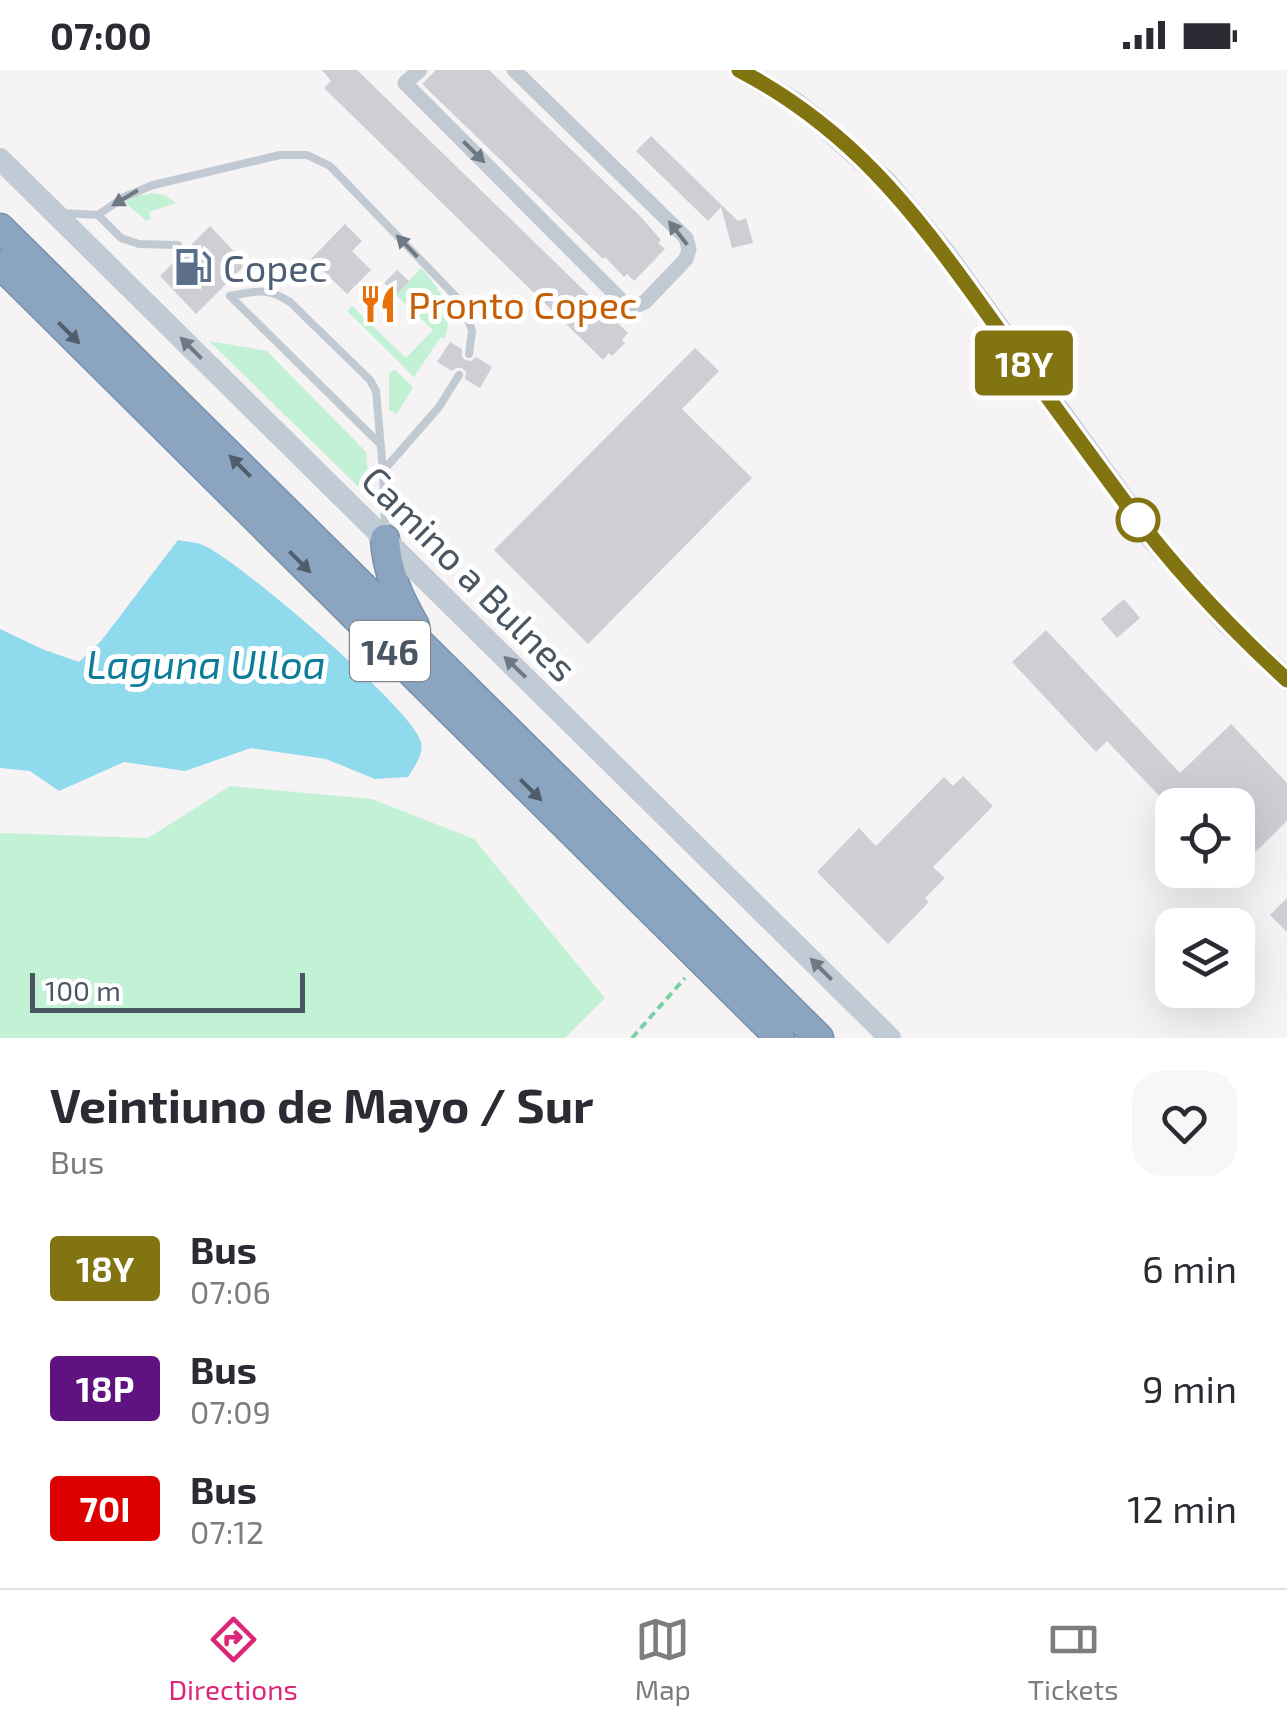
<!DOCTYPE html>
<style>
:root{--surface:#fff;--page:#f7f7f7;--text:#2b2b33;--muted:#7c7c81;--line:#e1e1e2;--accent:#db2777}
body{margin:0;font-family:"Exo 2",sans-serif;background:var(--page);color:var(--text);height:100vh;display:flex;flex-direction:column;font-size:38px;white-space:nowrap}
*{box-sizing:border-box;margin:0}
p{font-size:32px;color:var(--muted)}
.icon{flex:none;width:55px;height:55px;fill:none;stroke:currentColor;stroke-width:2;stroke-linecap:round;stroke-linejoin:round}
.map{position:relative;height:968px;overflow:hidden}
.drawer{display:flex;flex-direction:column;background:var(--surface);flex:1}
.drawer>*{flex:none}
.badge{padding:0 20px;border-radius:8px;font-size:35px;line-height:65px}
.controls{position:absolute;left:1155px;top:718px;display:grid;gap:20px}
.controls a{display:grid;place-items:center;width:100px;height:100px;border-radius:20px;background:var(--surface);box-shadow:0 10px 40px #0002;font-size:50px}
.scale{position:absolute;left:30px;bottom:25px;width:275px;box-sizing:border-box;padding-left:10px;border:5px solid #4a5661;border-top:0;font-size:28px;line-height:35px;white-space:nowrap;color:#4a5661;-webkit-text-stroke:8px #fff;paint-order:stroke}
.map>.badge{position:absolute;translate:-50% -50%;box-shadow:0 0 0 5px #fff}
.round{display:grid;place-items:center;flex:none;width:105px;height:105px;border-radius:30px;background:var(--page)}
.overview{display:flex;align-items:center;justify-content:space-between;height:170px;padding:0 50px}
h1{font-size:48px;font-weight:700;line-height:75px}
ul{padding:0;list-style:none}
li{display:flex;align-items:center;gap:30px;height:120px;padding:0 50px}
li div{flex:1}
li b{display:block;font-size:38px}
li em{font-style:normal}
li .badge{min-width:110px;font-weight:700;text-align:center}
.status{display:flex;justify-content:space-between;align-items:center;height:70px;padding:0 50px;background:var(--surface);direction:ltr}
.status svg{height:28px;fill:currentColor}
.dock{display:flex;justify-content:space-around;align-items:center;height:140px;border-top:2px solid var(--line);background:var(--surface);font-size:28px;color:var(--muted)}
.dock a{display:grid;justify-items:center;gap:5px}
.dock .on{color:var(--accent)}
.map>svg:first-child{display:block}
</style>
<div class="status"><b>07:00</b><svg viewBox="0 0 49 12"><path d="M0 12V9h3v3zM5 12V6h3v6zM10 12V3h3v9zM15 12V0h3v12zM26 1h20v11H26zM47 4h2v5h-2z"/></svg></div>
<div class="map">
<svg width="1287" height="968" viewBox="0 0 1287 968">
<rect width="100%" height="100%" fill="#f5f3f3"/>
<path fill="#c3f1d5" d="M154,123L164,125L176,133L149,142L151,149L146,151L125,132L135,126Z
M421,198C440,219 454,239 445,268H440L414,307L347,241L352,236L406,288L433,260L396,225Z
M209,271L267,281L366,382L370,428Z
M394,299L413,317L397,344L389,340V304Z
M230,716L372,729L474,769L605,928L565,968H0V763L148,768Z"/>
<path fill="#90daee" d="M178,470C187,472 199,472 207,477C243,495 413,639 421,672C424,685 414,697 408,707L375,709L326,689L251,678L185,701L124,692L59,721L30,701L0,698V559L42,579L79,592L101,571Z"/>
<path fill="#cdcfd5" d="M322,0H357L628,263L622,270L625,273L612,286L609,283L603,290L324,18L331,11Z
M436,0H489L642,148L661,170L658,173L665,179L634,211L627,204L624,207L605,187L603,189L422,14Z
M651,66L738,151L746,148L753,173L732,178L721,137L708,151L636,81Z
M345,154L362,171L352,181L371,200L347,224L311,189Z
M210,156L246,194L196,244L160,206Z
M397,200L409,211L396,225L384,213Z
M450,272L462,279V286L465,290L471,291L476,287L492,297L480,318L465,309L466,302L462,298H456L452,301L437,292Z
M695,278L719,301L682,339L752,408L588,574L494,480Z
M1124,529L1140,548L1117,568L1101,549Z
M1046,560L1180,703L1231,654L1287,713V751L1238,799V735H1168L1107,671L1096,682L1012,592Z
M963,706L993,736L933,797L945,808L925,828L929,832L888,874L817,802L859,758L876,776L944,707L953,716Z
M1287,828V862L1270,845Z"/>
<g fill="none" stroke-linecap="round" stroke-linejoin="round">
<g stroke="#7690ad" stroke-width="31">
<path id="highway" d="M0,158L819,968
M0,194L780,968
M385,469C387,502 399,528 415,556"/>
</g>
<path stroke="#7ad0a6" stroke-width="4" stroke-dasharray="8 5" stroke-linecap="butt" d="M632,968L685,908"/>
<path stroke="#c1cad2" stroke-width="8" d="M63,143L98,145L124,127L153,115L280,85H307L330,96L463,234L472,261L469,284
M98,145L121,168L139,174L178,175
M230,226C256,221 267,217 290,232L370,310L376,321L383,401L385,460
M230,226L380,374
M383,401L439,337L459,305"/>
<path stroke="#c1cad2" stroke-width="15" d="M420,0L405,13L623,232L635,236L645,232L686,189L689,179L686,168L514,0"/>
<path stroke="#c1cbd6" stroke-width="22" d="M740,0L795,33L822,54L887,113L944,182L1154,471L1226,552L1287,610
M0,89L890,968"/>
<use href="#highway" stroke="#8ba5c1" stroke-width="28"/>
</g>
<defs><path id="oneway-solid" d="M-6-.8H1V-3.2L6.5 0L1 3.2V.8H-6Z" transform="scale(2.5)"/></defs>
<g fill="#6e7983">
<use href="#oneway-solid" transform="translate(474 82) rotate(45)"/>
<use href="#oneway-solid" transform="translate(125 128) rotate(149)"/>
<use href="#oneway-solid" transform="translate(678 163) rotate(-128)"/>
<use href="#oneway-solid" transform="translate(407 176) rotate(-134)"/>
</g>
<g fill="#505e6b">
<use href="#oneway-solid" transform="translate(69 263) rotate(45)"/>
<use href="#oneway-solid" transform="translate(240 396) rotate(-135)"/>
<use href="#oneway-solid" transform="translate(300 492) rotate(45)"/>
<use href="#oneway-solid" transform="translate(531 720) rotate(45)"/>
</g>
<g fill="#6e7984">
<use href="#oneway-solid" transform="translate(191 278) rotate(-135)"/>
<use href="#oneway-solid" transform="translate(515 597) rotate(-136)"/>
<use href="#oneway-solid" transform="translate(821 899) rotate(-135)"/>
</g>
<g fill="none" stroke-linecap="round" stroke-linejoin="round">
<g stroke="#fff" stroke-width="22">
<path id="line" d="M739,0C849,58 911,137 981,235C1028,301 1076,366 1124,431C1172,496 1227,555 1287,610"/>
</g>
<use href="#line" stroke="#827411" stroke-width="15"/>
</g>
<defs>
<g id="fuel-bare" transform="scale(3)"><path d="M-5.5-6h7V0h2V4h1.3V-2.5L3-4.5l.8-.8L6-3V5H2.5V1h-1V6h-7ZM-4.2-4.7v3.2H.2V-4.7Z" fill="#5c6f8a" stroke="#fff" stroke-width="2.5" paint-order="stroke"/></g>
<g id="restaurant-bare" transform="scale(3)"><path d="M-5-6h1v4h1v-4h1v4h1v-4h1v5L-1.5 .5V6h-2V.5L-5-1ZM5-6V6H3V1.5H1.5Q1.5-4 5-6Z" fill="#e8710a" stroke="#fff" stroke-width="2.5" paint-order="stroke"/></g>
</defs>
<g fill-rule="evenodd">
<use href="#fuel-bare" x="193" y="197"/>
<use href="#restaurant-bare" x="378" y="234"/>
</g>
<circle fill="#fff" stroke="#827411" stroke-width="5" cx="1138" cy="450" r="20"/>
<g text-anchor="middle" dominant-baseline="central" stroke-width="10" stroke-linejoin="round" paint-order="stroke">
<rect fill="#fff" stroke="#808990" stroke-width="2.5" x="350" y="551" width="80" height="60" rx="8"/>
<g font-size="35" font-weight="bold" fill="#4a5661">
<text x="390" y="581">146</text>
</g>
<g font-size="38" fill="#4e5e75" stroke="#fff" text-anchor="start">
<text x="223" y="197">Copec</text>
</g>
<g font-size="38" fill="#c56008" stroke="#fff" text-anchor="start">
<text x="408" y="234">Pronto Copec</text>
</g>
<g font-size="38" fill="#4a5661" stroke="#fff">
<text transform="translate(470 503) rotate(45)">Camino a Bulnes</text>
</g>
<g font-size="40" font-style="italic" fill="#0c7c9b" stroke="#fff">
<text x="206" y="593">Laguna Ulloa</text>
</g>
</g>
</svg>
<div class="controls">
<a><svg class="icon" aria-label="locate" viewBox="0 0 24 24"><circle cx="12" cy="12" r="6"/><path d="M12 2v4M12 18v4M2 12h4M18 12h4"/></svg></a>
<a><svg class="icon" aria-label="layers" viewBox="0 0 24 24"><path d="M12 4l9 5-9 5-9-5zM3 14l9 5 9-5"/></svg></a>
</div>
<div class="scale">100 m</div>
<b class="badge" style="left:1024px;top:293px;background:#827411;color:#fff">18Y</b>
</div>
<section class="drawer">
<div class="overview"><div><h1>Veintiuno de Mayo / Sur</h1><p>Bus</p></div><a class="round"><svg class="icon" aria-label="heart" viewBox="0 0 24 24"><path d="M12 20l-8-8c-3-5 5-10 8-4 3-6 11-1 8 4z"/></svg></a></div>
<ul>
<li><span class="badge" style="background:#827411;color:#fff">18Y</span><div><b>Bus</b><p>07:06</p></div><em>6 min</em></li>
<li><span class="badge" style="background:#5f1280;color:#fff">18P</span><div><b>Bus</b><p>07:09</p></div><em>9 min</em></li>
<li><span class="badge" style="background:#d00;color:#fff">70I</span><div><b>Bus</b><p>07:12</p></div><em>12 min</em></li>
</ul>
</section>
<nav class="dock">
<a class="on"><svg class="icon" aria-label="directions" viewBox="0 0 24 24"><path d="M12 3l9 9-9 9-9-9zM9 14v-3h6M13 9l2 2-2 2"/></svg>Directions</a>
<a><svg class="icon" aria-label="map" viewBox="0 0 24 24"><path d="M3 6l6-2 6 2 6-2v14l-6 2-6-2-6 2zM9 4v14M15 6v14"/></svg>Map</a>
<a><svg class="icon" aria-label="tickets" viewBox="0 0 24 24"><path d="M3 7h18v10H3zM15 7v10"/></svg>Tickets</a>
</nav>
